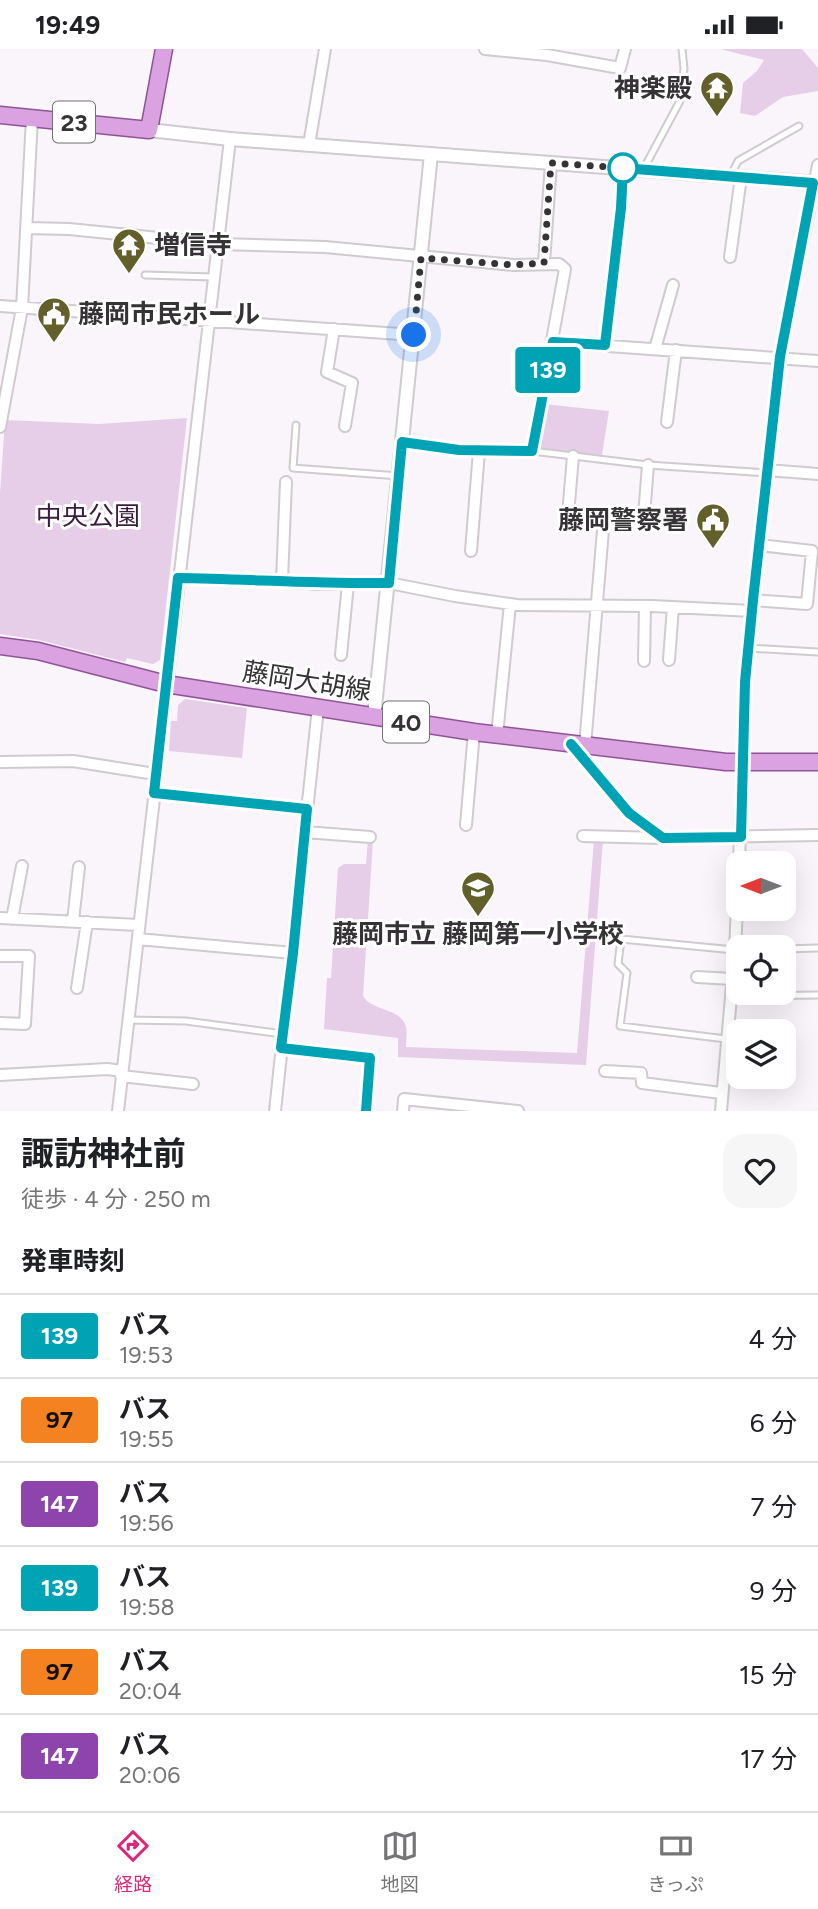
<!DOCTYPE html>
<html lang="ja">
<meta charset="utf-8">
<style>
:root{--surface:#fff;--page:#f6f6f6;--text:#202124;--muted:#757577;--line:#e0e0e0;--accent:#db2777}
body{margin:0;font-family:Figtree,"Noto Sans JP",sans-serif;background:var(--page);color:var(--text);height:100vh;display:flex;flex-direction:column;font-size:26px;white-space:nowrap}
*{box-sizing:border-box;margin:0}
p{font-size:23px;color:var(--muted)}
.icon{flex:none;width:38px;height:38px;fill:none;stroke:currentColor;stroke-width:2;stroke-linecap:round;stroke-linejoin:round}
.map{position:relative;height:1062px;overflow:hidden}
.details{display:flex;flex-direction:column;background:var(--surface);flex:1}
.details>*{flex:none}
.badge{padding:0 14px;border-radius:5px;font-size:24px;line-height:46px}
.needle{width:46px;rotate:270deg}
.buttons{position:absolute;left:726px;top:802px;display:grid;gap:14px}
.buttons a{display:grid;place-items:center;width:70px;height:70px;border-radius:14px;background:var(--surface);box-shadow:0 7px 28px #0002;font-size:35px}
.you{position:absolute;width:35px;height:35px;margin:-18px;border:5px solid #fff;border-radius:50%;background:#1a73e8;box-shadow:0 0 0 10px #1a73e833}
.map>.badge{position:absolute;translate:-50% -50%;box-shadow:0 0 0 4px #fff}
h2{padding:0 21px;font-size:26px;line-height:63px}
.round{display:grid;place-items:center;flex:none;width:74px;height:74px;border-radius:21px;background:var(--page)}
.headline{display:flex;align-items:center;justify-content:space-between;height:119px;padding:0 21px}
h1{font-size:33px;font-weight:700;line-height:52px}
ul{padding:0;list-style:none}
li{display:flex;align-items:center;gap:21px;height:84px;padding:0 21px;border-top:2px solid var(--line)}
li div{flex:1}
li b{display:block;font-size:26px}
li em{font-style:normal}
li .badge{min-width:77px;font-weight:700;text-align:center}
.status{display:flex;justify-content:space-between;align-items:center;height:49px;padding:0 35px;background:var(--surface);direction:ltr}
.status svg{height:19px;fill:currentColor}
.dock{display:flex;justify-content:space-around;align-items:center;height:98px;border-top:2px solid var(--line);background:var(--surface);font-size:19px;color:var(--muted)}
.dock a{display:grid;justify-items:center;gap:4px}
.dock .current{color:var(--accent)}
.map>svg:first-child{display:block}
</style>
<div class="status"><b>19:49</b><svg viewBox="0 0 49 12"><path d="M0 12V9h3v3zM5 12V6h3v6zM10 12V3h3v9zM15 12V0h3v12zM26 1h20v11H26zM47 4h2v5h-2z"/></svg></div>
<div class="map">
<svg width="818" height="1062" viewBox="0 0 818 1062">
<rect width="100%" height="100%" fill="#f9f5fa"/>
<path fill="#e6cee8" d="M720,0H802L818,19V42L783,48L755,67L740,64L743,34L757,22L764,11Z
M544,355L609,362L602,406L536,400Z
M187,369L160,611L153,615L127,609L125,613L39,591L0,585V445L5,371L99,375Z
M185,650L247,659L242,709L169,702L171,672H177L178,656Z
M368,790L373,791L363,947C372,962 398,959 405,975C408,981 406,991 406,998L577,1004L594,791H603L586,1016L398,1008V989L324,980L327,929H331L338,819L344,815H366Z"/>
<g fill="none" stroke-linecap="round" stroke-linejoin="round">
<g stroke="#cfcbcf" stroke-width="9">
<path id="service" d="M643,121L680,52L684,20L682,0
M730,128L738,112L799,77
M145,226L213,228
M296,376L293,419L399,427
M532,402L648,416L766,424
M748,599L818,603
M784,900L818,899
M732,947L818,946
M127,971L186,972L283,985
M726,990L620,977L627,924L618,915L621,890L734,901"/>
</g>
<g stroke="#cfcbcf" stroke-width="14">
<path id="minor" d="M485,0L547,6L620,19L625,0
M309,96L325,0
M26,179L69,180L218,195L325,198L514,216L559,215L565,220L532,402L459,401L402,393
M730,208L741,128
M544,214L551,114
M0,257L414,286
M334,280L327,323L352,334L345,377
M553,293L818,312
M605,296L621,159L623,119
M655,300L673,236
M667,373L676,301
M0,378L22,259L32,69
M648,416L644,467L669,468
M767,421L818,425
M568,466L573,407
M471,502L479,402
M178,529L282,531L316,535L389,534L455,547L517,556L652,557L752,562
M282,531L286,433
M753,551L807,555L812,502L759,496
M341,606L348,535
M669,611L673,558
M644,612L645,557
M497,686L510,555
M571,695L629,764L663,789L818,786
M585,697L603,481
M0,713L73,712L155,725
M154,744L307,760
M466,776L474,683
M305,783L370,788
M583,787L661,789
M739,814L745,633L767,421L780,308L818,116
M0,869L138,876
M12,870L22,817
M73,872L79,818
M138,890L293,904
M0,907H29L25,975L0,974
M697,928L732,930
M77,939L87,873
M281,999L370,1009L366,1062
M605,1022L641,1024L642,1034L721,1044
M0,1026L107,1020L122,1022
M121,1027L193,1035
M118,1062L230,90
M275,1062L318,659
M403,1062L404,1050L518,1062
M721,1062L735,902L738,834"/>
</g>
<g stroke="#cfcbcf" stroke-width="16">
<path id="tertiary" d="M149,81L230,90L818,134
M374,668L431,105"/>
</g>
<g stroke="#905397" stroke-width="19">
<path id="primary" d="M0,66L149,81L164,0
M0,597L38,602L166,635L474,683L726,713H818"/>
</g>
<use href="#service" stroke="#fff" stroke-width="5"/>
<use href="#minor" stroke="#fff" stroke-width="10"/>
<use href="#tertiary" stroke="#fff" stroke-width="12"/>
<use href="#primary" stroke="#daa2e0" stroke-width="16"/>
</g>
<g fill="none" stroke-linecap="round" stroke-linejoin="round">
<g stroke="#fff" stroke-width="16">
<path id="line" d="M366,1062L370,1009L281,999L293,904L307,760L154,744L178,529C248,530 319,535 389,534L402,393L459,401L532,402L553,293L605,296L621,159L623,119L813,134L780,308L753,551L745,633L741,788L663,789L629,764L571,695"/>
</g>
<use href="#line" stroke="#00a3b4" stroke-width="10"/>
<path stroke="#353335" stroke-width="7" stroke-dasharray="0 12.6" d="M414,286L421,209L514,216L544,214L551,114L623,119"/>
</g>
<defs>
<g id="temple-pin" transform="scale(1.75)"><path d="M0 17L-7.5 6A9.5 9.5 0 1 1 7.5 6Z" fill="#635f2b" stroke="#fff"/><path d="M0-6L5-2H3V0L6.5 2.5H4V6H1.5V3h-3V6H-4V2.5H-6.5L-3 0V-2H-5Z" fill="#fff"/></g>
<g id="civic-pin" transform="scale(1.75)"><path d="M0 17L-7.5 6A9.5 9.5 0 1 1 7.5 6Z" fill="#635f2b" stroke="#fff"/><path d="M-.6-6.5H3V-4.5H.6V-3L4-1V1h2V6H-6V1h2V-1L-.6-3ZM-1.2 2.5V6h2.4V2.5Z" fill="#fff"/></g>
<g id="school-pin" transform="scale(1.75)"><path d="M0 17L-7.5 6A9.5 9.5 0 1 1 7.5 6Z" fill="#635f2b" stroke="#fff"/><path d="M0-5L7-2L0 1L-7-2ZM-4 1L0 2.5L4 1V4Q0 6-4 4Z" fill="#fff"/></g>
</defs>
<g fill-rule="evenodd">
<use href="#temple-pin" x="717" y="39"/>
<use href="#temple-pin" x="129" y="196"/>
<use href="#civic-pin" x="54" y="265"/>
<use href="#civic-pin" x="713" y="471"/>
<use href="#school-pin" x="478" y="839"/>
</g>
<circle fill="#fff" stroke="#00a3b4" stroke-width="3.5" cx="623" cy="119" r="14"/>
<g text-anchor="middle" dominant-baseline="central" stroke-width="6" stroke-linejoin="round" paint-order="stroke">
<g fill="#fff" stroke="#727072" stroke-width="2">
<rect x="53" y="52.5" width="42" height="41" rx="5"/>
<rect x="383" y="652.5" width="46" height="41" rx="5"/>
</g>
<g font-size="24" font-weight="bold" fill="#353335">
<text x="74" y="73">23</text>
<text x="406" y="673">40</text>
</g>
<g font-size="26" font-weight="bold" fill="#353335" stroke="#fff" text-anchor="end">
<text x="692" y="39">神楽殿</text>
<text x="154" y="196" text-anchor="start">増信寺</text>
<text x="78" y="265" text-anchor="start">藤岡市民ホール</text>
<text x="688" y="471">藤岡警察署</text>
<text x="478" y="885" text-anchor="middle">藤岡市立 藤岡第一小学校</text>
</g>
<g font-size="26" fill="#3b1b3f" stroke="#fff">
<text x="88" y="467">中央公園</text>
</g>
<g font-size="26" fill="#353335" stroke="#fff">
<text transform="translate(307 632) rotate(9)">藤岡大胡線</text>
</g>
</g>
</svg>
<div class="buttons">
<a><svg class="needle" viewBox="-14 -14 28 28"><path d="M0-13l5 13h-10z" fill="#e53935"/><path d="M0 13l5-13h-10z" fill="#757577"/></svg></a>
<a><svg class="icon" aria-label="locate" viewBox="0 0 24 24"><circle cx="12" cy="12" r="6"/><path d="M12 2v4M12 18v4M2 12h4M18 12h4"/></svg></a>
<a><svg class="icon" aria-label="layers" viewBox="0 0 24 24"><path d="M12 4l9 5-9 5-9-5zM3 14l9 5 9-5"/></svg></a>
</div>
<div class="you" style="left:414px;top:286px"></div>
<b class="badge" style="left:548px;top:321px;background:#00a3b4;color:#fff">139</b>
</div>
<section class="details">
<div class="headline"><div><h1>諏訪神社前</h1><p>徒歩 · 4 分 · 250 m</p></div><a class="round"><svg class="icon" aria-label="heart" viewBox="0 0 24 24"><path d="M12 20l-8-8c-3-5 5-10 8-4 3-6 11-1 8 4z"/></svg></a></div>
<h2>発車時刻</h2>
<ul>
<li><span class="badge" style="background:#00a3b4;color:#fff">139</span><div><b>バス</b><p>19:53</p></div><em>4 分</em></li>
<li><span class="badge" style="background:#f58220;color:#111">97</span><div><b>バス</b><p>19:55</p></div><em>6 分</em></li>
<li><span class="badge" style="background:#8e44ad;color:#fff">147</span><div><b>バス</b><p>19:56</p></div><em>7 分</em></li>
<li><span class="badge" style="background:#00a3b4;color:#fff">139</span><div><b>バス</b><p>19:58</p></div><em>9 分</em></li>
<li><span class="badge" style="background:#f58220;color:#111">97</span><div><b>バス</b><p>20:04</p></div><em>15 分</em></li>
<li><span class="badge" style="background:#8e44ad;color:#fff">147</span><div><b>バス</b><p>20:06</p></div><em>17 分</em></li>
</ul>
</section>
<nav class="dock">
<a class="current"><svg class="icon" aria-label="directions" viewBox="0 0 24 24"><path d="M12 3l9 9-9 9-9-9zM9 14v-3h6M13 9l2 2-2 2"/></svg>経路</a>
<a><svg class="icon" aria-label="map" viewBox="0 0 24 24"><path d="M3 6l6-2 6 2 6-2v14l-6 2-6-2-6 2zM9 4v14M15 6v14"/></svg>地図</a>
<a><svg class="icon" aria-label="tickets" viewBox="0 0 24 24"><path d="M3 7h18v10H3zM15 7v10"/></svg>きっぷ</a>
</nav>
